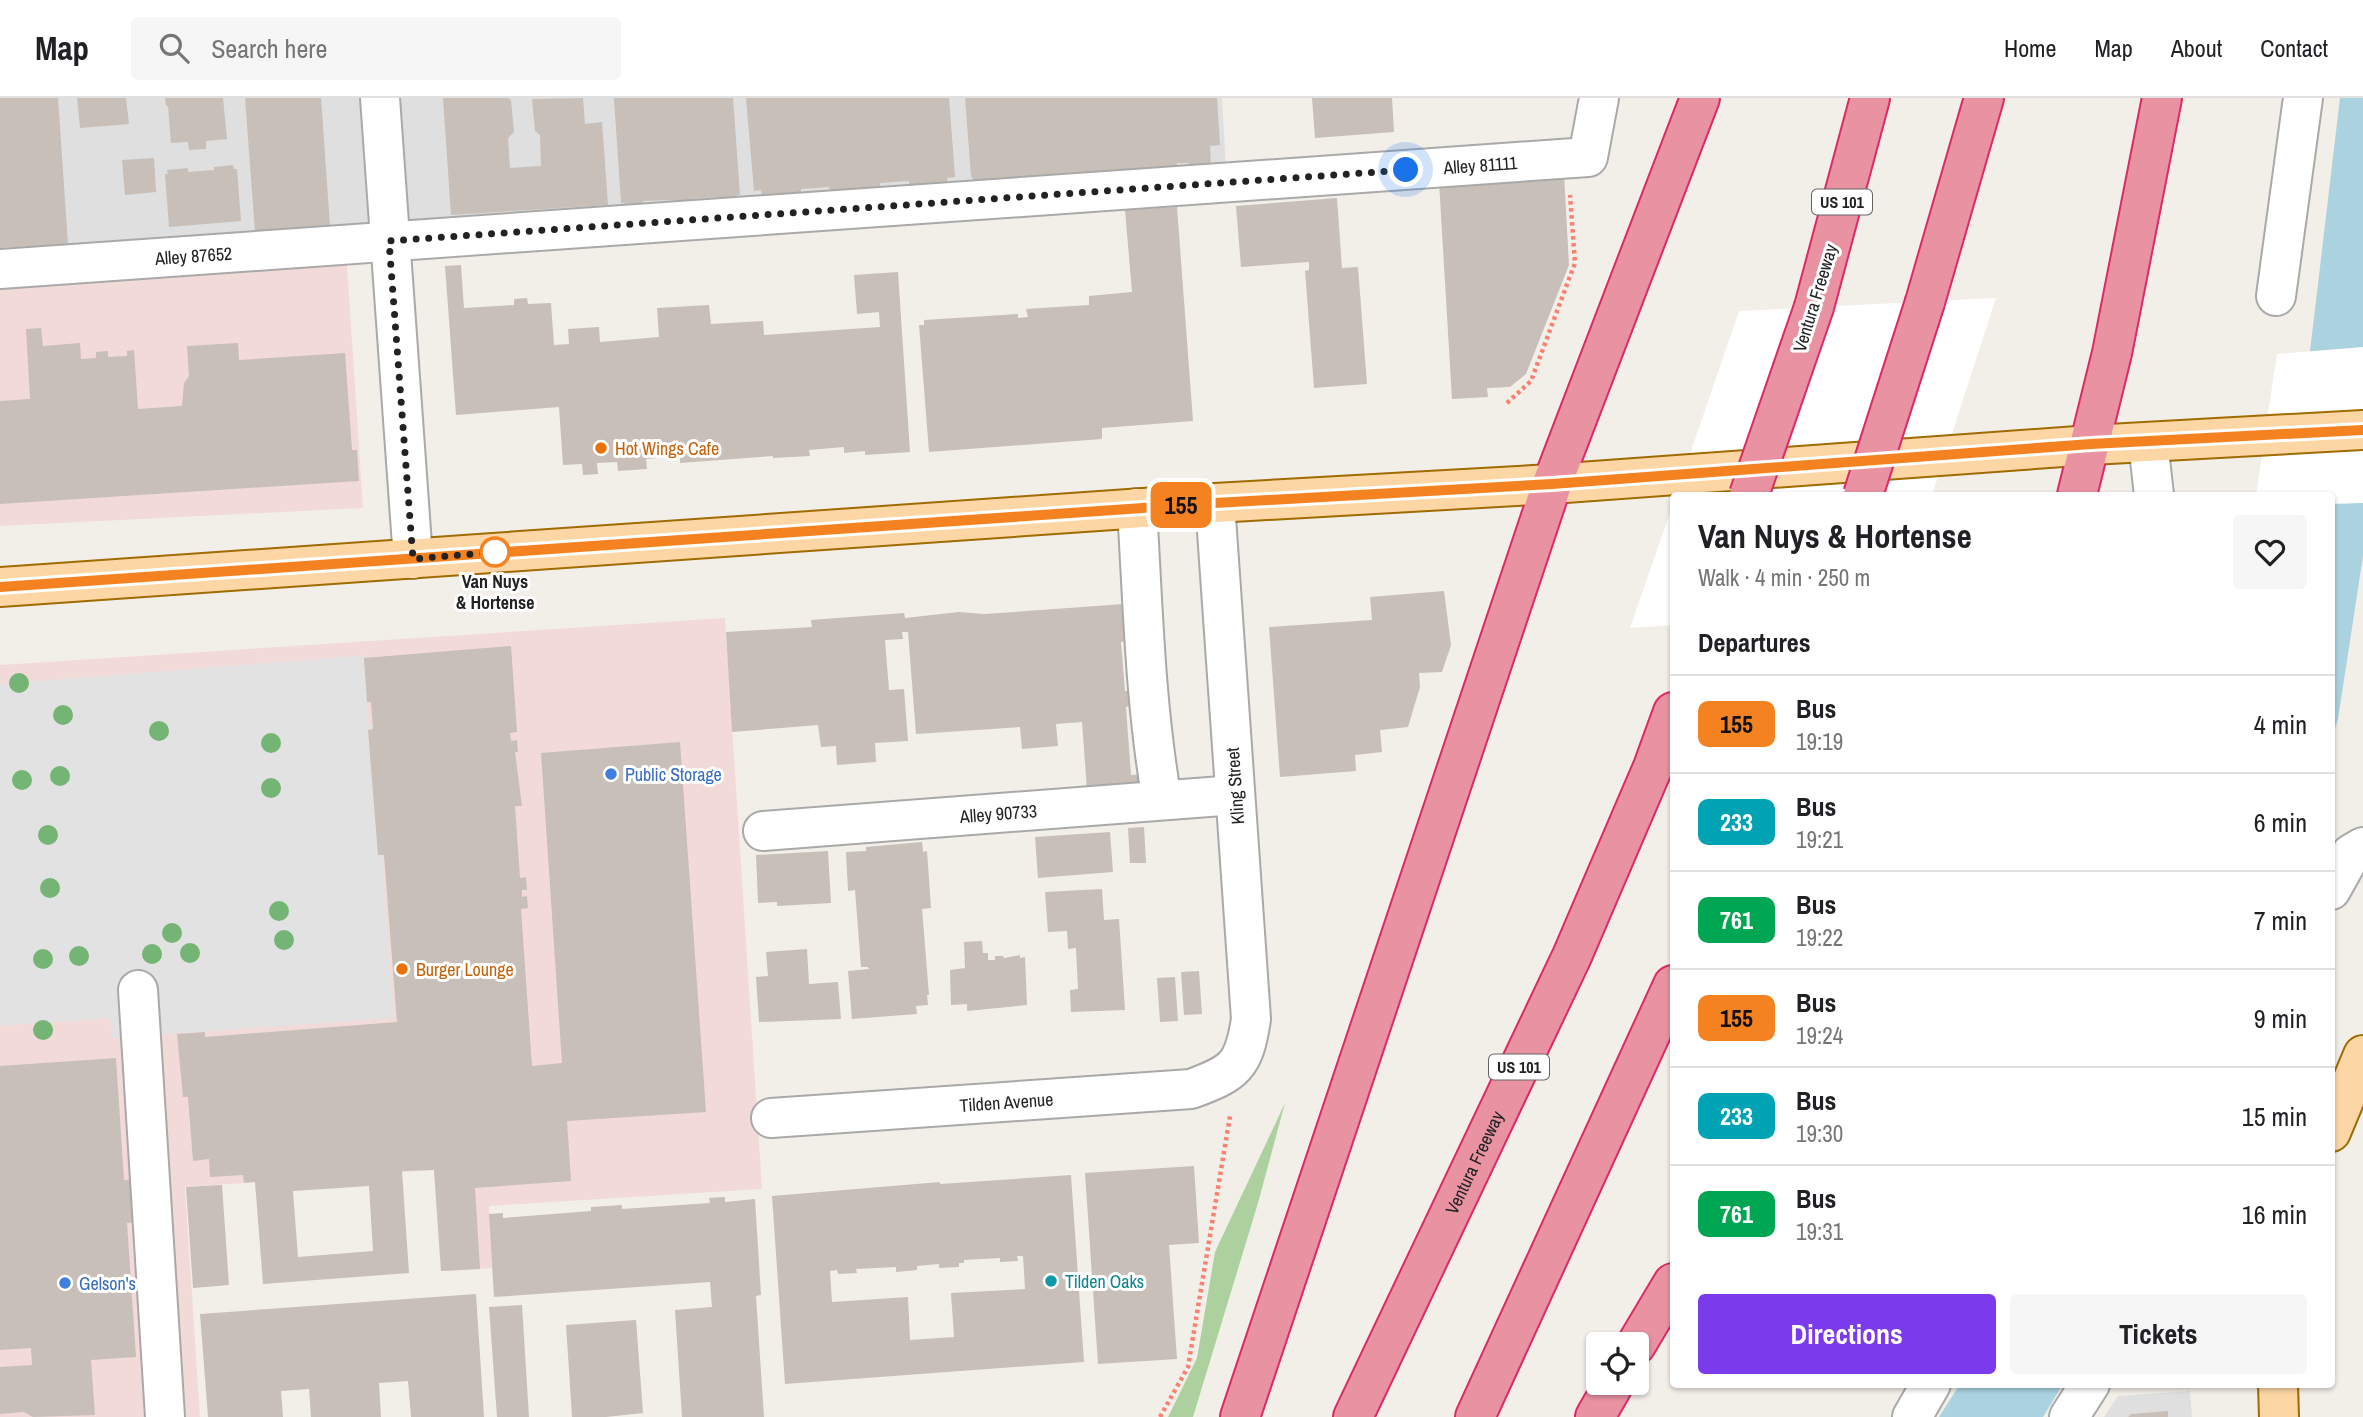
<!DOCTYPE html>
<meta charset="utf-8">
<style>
:root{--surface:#fff;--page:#f6f6f6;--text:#202124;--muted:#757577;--line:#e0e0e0;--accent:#7c3aed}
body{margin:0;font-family:"Archivo Narrow",sans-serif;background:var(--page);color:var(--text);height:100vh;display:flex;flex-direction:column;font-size:26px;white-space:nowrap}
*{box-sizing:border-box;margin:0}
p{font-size:23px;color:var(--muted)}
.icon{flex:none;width:38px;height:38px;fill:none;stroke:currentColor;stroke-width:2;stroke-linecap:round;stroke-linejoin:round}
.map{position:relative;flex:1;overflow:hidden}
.panel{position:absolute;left:1670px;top:394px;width:665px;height:896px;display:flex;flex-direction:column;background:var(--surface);border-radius:7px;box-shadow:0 2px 5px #0004}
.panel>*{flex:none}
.badge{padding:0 14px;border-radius:10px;font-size:24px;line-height:46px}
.fabs{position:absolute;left:1586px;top:1234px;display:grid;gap:14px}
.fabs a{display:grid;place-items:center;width:63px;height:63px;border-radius:7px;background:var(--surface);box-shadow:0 2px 5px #0004;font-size:35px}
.you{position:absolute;width:35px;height:35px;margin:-18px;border:5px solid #fff;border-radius:50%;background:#1a73e8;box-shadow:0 0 0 10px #1a73e833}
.map>.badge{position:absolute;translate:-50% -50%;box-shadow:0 0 0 4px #fff}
h2{padding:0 28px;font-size:26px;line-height:63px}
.round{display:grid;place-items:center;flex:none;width:74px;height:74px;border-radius:7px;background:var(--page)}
.overview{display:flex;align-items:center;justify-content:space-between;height:119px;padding:0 28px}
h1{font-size:33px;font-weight:700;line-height:52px}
.button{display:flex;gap:14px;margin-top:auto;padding:14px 28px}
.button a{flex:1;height:80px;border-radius:7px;background:var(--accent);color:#fff;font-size:28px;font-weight:700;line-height:80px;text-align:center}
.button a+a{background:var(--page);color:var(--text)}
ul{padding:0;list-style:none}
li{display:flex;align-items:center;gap:21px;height:98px;padding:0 28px;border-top:2px solid var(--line)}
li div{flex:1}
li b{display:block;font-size:26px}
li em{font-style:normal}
li .badge{min-width:77px;font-weight:700;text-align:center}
header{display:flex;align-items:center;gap:42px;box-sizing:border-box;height:98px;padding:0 35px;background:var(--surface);border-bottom:2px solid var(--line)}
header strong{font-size:33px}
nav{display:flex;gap:38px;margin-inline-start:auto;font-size:24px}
.search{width:490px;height:63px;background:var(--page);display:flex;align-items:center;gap:18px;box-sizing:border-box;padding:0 24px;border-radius:7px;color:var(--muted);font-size:26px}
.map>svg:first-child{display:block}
</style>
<header>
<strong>Map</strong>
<div class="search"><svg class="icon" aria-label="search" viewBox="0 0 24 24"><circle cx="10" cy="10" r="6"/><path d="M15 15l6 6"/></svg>Search here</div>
<nav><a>Home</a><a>Map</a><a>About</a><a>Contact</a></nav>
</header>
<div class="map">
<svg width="2363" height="1319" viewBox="0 0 2363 1319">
<rect width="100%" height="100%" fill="#f2efe9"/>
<path fill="#e0dfdf" d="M0,0H1222L1226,71L0,171Z
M2190,1293L2192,1319H2104L2118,1298Z"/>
<path fill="#f2dad9" d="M346,152L363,410L0,428V178Z
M725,520L762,1091L489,1108L493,1170L441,1173L434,1072L185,1089L200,1319H0V567Z"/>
<path fill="#add19e" d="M1285,1005L1258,1105L1193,1319H1168L1197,1260L1215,1154Z"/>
<path fill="#e2e2e2" d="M369,557L372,602L367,603L369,628H373L394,920L112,940L110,920L0,928V586Z"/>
<path fill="#aad3df" d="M2340,0H2363V458L2338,621L2331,644V397H2293Z
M1960,1286H2063L2043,1319H1939Z"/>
<path fill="#fff" d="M1996,200L1932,397H1676L1739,213Z
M2363,249V405L2331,406V397H2256L2277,256Z
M1673,406V527L1630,530Z"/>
<path fill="#c7bfb8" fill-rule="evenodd" d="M0,0H58L68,146L0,150Z
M77,0H126L129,26L80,30Z
M165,0H223L227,41L206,43V51L189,52L188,44L171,45L168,8H166Z
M245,0H321L330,128L255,134Z
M443,0H508L511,2L514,34L508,40L510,70L541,68L540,37L535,33L532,1L583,0L585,26L602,24L608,107L451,117Z
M614,0H733L740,97H737L738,103L718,104V99L690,101V104L674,105V102L643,103V109L624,110V105H621Z
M746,0H949L955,79L947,80L948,87L915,89V86L909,87V83L880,85V91H850V94L830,95L829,89L801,91V94L796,95V97L762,100L761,92L754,93Z
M965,0H1217L1220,47L1210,48L1211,68L1189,69V65H1177V72L976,87L971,78Z
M1312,0H1392L1394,34L1315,40Z
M154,60L156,94L125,97L122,62Z
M233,67L234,71H237L241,123L169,129L165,76H168L167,72L188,70V74L214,72V69Z
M1564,76L1569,167L1526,276L1510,289L1487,290L1488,299L1452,301L1439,84Z
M1337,100L1342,170L1358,169L1367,286L1314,290L1305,173L1309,172V164L1241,169L1236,108Z
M1177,109L1193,323L1102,330V341L929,354L919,227H924V222L1018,216V220L1028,219L1026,211L1089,207V198L1132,194L1125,112Z
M461,167L464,210L514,207V201L527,200L528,206L551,205L554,247L569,246L568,231L599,229L600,244L659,239L657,210L709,207L711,226L763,223L764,237L880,229L879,214L857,216L854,177L898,174L910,354L865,357V353L844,355V349L809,352L810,358L773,360V358L680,365V358L646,361L647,371L618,373L617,364L597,365L598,376L583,377L582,366L563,367L559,309L456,317L445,168Z
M41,230L43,248L80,245L81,261L96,260V254L108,253V259L127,258V253L134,252L138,311L182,308L184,285L189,278L187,248L238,245L239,262L345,255L352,352H357L359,383L0,406V303L30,301L26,231Z
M1444,493L1451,547L1442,574L1419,575L1420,589L1408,629L1380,632L1382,654L1355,657L1356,673L1280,679L1269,529L1372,522L1370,499Z
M1124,506L1127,543L1121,544L1125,593H1129L1130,608L1126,609L1131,677L1144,676L1145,688L1087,692L1082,624L1056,626L1058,648L1022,651L1020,629L916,636L908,534H902L903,541L885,542L889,592L904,591L908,643L875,645L876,664L837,667L836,648L821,649L818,627L732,634L726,534L812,529L811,522L904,515L905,520L959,514L985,516Z
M511,548L517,634L510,635L511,643L517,642L518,654H515L522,708H515L520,780L526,779L527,792H522V799L527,798L528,810L521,811L532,968L562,965L541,655L680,644L706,1014L567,1023L571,1083L475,1090L480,1171L441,1173L434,1072L402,1073L409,1175L263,1186L255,1084L244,1085L243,1077L210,1079L209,1061L193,1063L188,999H183L177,936L205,934V939L397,924L384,757H378L368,632L373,631L371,604H367L364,560ZM369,1088L373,1153L298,1159L293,1093Z
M1144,729L1146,765H1130L1128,730Z
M1110,734L1113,774L1038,780L1035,739Z
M922,744L923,754L927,753L931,810L922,811L929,897H927L928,907L916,908L917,916L852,921L848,873L869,871L868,869H861L855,792L848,793L846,754L866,753V749Z
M828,753L831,805L777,808V804L758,805L756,757Z
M1102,791L1104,822L1119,821L1125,912L1071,914L1070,892L1078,891L1076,850L1068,851L1067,833L1048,834L1045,794Z
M982,843L983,855H988V862H995V858H1003L1004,860L1020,857V860L1025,859L1027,907L967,913V906L951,907L950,872L965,870L964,844Z
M807,851L809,886L838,884L841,921L759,924L756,879L768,878L766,854Z
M1199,873L1202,916L1184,917L1181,874Z
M1175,879L1178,923L1160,924L1157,880Z
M116,960L124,1082L135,1081L138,1124L127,1125L136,1259L91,1262L95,1317L33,1319L24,1314L0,1316V1269L32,1267L31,1250L0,1252V968Z
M1194,1068L1199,1145L1169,1147L1177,1261L1098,1266L1085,1075Z
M1071,1077L1084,1264L785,1286L772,1098L940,1084V1086ZM1017,1158H1023L1025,1191L951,1195L954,1239L910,1242L908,1199L832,1204L830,1173L837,1172L838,1176L857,1175L856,1171L896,1169V1174L917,1172V1168L939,1166V1170L959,1169V1165H964V1162L1000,1160V1164L1018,1163Z
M222,1087L229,1187L193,1190L186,1089Z
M725,1099V1104L755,1101L761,1197L756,1198L764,1319H682L675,1212L712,1209L710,1184L494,1199L489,1116L503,1115V1120L591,1113V1109L622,1107V1111L710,1105L709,1100Z
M476,1196L484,1319H411L408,1283L379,1285L381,1319H311L309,1291L281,1293L283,1319H208L200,1216Z
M522,1207L529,1319H497L489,1209Z
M636,1222L643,1315L606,1319H572L566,1227Z
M2168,1313V1319H2128L2131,1316Z"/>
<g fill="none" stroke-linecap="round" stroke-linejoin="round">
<g stroke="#a9a9a9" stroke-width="42">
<g id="minor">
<path d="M380,0L413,461"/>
<path id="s1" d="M0,171L1588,59L1599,0"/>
<path d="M2276,198L2303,0"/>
<path d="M2148,344L2154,397"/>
<path d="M1137,410C1143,508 1145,606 1162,702"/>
<path id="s2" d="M763,733L1235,697"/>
<path d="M2331,792L2351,756L2363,749"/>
<path d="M138,892L165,1319"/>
<path id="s3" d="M771,1020L1191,991C1235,975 1244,968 1251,921L1215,405"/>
<path d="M1912,1319L1931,1286"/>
<path d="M2069,1319L2090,1286"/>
</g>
</g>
<g stroke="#a06b00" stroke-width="42">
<path id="major" d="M0,489L1215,405L1552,386L2091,347L2363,332
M2331,1034L2363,957
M2278,1286L2279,1319"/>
</g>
<g stroke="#dc2a67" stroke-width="42">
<g id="highway">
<path d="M1925,204L1984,0"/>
<path d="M1814,209L1870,0"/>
<path d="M2077,397L2112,255L2162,0"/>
<path d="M1636,1247L1673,1185"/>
<path d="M1240,1319L1552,386L1700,0"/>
<path id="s4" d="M1353,1319L1572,858L1653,669L1673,614"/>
<path d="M1475,1319L1673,887"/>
<path d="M1595,1319L1615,1284"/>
</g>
</g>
<path stroke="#fa8072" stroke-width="4.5" stroke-dasharray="3.5 3.5" stroke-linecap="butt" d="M1507,305L1531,283L1575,165L1570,97
M1160,1319L1188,1269L1230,1018"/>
<use href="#minor" stroke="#fff" stroke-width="38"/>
<use href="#major" stroke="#fcd6a4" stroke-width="38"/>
<use href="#highway" stroke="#e892a2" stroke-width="38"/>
<g stroke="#dc2a67" stroke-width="42" stroke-linecap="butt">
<path id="highway-bridge" d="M1749,397L1814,209
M1863,397L1925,204"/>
</g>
<use href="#highway-bridge" stroke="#e892a2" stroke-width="38"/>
</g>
<g fill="#74b475">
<circle cx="19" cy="585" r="10"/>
<circle cx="63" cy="617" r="10"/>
<circle cx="159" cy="633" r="10"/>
<circle cx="271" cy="645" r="10"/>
<circle cx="60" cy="678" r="10"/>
<circle cx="22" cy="682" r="10"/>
<circle cx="271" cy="690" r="10"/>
<circle cx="48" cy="737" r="10"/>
<circle cx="50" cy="790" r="10"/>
<circle cx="279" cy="813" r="10"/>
<circle cx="172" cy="835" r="10"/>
<circle cx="284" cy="842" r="10"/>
<circle cx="190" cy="855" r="10"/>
<circle cx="152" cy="856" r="10"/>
<circle cx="79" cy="858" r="10"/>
<circle cx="43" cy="861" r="10"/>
<circle cx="43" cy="932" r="10"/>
</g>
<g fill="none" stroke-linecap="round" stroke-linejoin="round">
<g stroke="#fff" stroke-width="16">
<path id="line" d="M0,489L1215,405L1552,386L2091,346L2363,332"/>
</g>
<use href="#line" stroke="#f58220" stroke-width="10"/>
<path stroke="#222" stroke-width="7" stroke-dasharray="0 12.6" d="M495,454L413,461L389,143L1406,72"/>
</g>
<g fill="#e8710a" stroke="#fff" stroke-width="2.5">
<circle cx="601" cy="350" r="7"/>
<circle cx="402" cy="871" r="7"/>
</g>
<circle fill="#fff" stroke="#f58220" stroke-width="3.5" cx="495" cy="454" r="14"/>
<g fill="#3f7fe0" stroke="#fff" stroke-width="2.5">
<circle cx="611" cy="676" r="7"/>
<circle cx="65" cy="1185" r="7"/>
</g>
<circle fill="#0f9aa8" stroke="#fff" stroke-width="2.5" cx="1051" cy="1183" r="7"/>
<g text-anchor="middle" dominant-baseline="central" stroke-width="6" stroke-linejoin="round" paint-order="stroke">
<g fill="#fff" stroke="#646464" stroke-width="2">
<rect x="1812" y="91.5" width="60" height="25" rx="5"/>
<rect x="1489" y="956.5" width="60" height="25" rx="5"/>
</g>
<g font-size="16" font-weight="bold" fill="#222">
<text x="1842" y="104">US 101</text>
<text x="1519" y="969">US 101</text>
</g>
<g font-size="18" fill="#222" stroke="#fff">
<text stroke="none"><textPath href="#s1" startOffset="1484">Alley 81111</textPath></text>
<text stroke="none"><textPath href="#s1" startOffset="194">Alley 87652</textPath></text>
<text transform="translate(1815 200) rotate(-73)">Ventura Freeway</text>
<text transform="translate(1235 688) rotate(-94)">Kling Street</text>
<text stroke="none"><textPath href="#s2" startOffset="236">Alley 90733</textPath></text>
<text stroke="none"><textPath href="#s3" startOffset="236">Tilden Avenue</textPath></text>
<text stroke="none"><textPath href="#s4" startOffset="282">Ventura Freeway</textPath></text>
</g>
<g font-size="18" fill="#c56008" stroke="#fff" text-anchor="start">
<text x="615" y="350">Hot Wings Cafe</text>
<text x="416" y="871">Burger Lounge</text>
</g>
<g font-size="18" font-weight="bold" fill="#222" stroke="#fff">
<text x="495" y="483">Van Nuys<tspan x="495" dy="21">&amp; Hortense</tspan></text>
</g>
<g font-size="18" fill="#366cbe" stroke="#fff" text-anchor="start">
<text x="625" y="676">Public Storage</text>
<text x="79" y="1185">Gelson's</text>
</g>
<g font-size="18" fill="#0d838f" stroke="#fff" text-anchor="start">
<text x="1065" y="1183">Tilden Oaks</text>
</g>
</g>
</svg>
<div class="fabs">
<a><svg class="icon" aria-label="locate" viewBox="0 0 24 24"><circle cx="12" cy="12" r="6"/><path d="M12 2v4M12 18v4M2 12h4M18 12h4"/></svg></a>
</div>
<div class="you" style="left:1406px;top:72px"></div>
<b class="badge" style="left:1181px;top:407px;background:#f58220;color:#111">155</b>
<section class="panel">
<div class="overview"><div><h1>Van Nuys &amp; Hortense</h1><p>Walk · 4 min · 250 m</p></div><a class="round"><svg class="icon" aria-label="heart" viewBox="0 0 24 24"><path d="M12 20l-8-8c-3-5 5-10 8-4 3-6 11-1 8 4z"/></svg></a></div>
<h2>Departures</h2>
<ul>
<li><span class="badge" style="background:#f58220;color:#111">155</span><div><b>Bus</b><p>19:19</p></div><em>4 min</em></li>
<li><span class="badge" style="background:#00a3b4;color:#fff">233</span><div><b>Bus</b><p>19:21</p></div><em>6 min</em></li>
<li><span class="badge" style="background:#00a651;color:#fff">761</span><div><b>Bus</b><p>19:22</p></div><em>7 min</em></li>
<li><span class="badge" style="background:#f58220;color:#111">155</span><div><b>Bus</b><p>19:24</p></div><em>9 min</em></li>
<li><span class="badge" style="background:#00a3b4;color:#fff">233</span><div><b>Bus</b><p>19:30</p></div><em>15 min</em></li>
<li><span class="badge" style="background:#00a651;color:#fff">761</span><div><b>Bus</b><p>19:31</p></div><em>16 min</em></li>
</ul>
<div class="button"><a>Directions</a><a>Tickets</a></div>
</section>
</div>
